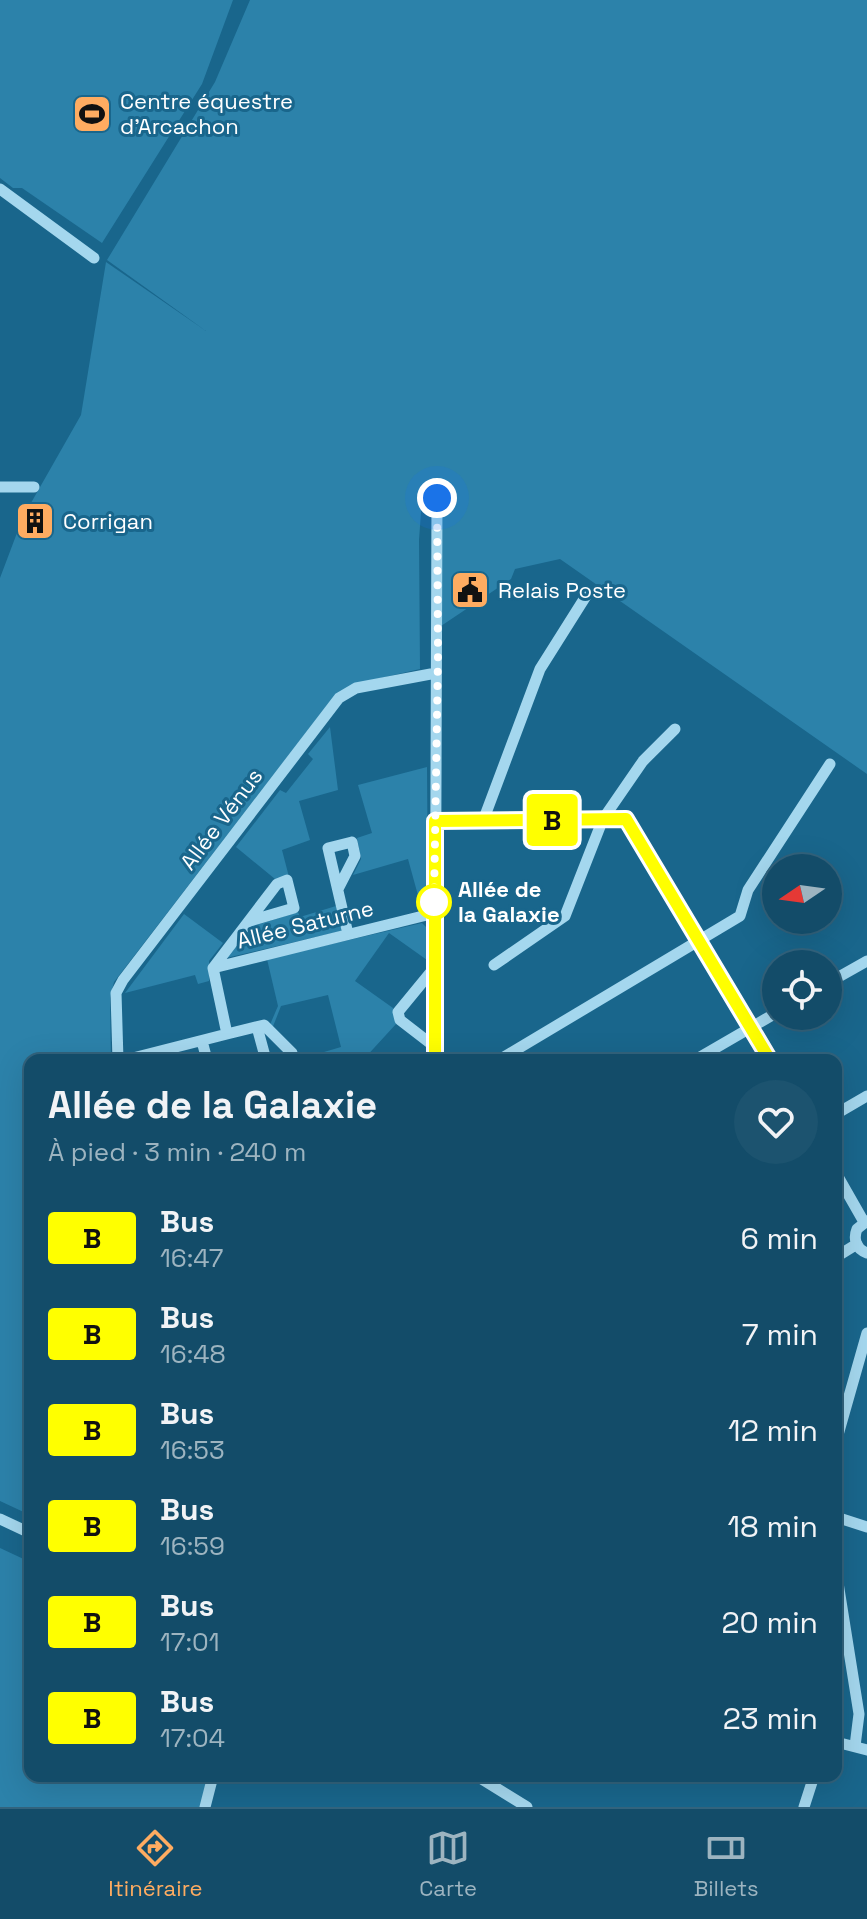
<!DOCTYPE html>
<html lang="fr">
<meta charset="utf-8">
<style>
:root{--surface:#134c69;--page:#1c536f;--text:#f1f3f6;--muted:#9db4c0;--line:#32637d;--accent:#ffac61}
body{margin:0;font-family:"Space Grotesk",sans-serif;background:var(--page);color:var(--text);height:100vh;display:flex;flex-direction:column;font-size:30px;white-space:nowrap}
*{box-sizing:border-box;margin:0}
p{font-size:26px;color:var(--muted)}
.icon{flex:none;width:44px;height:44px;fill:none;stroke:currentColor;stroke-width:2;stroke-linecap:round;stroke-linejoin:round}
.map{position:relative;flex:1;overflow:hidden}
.panel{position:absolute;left:24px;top:1054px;width:818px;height:728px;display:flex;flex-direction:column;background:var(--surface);border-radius:16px;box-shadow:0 8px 32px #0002,0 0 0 2px var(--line)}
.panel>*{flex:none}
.badge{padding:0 16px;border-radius:6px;font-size:28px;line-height:52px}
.needle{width:52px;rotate:257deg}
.buttons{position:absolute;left:762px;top:854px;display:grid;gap:16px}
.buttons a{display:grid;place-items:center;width:80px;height:80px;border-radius:50%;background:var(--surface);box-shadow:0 8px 32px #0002,0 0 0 2px var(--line);font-size:40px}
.you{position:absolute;width:40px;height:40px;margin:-20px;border:6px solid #fff;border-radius:50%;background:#1a73e8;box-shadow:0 0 0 12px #1a73e833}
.map>.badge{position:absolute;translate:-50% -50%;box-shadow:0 0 0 4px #fff}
.round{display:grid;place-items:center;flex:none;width:84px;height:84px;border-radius:42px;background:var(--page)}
.summary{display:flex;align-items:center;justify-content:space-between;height:136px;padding:0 24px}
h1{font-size:38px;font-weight:700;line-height:60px}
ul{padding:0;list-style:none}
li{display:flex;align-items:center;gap:24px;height:96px;padding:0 24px}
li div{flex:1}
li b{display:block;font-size:30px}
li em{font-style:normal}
li .badge{min-width:88px;font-weight:700;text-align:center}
.tab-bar{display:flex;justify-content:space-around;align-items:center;height:112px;border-top:2px solid var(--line);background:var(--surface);font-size:22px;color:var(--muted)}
.tab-bar a{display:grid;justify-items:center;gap:4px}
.tab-bar .selected{color:var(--accent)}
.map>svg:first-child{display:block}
</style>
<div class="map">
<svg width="867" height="1807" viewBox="0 0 867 1807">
<rect width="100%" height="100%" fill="#19668c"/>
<path fill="#2c82aa" d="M0,0H233L202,84L102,243L22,188H13L0,178Z
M250,0H867V774L560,559L515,569L511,579L441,626L440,494L423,485L419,540L420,669L355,684L328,704L114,982L110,998L111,1060H30V1515L0,1501V578L23,517L81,415L106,262L206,331L107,260L215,82Z
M330,727L338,790L299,801L310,840L282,850L289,877L275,879L236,847L280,790L286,793L313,759L308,754Z
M427,767L428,905L419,899L408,859L353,875L361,859L357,838L372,833L358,785Z
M336,906L342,931L226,958L253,926L298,912L300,917Z
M184,914L223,943L209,961V981L198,984L195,975L125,993Z
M422,923L426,927L427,960L389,933L355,981L393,1008L396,1024L363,1060H297L341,1047L328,995L281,1006L272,1029L269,1027L278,1006L267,959Z
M0,1548L30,1562V1776H208L200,1807H0Z"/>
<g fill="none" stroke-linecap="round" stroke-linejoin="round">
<path stroke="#a4d7ee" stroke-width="11" d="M0,189L94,258
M0,487H34
M435,821L626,819L770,1060
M483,821L540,669L586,596
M338,889L355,856L352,842L328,848L348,934
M494,965L565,916L603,819L643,761L675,729
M213,968L277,884L287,880L294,908L250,921
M828,983L867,961
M257,1027L266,1060
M227,1034L264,1025L292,1053L294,1060
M202,1041L207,1060
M435,1047L400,1020L398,1012L435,967
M118,1060L116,993L123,980L339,698L356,688L436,673
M125,1060L227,1034L213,968L435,913
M435,1060L437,498
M499,1060L740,916L748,890L830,764
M695,1060L776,1013
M836,1114L867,1096
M836,1173L864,1222
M867,1221L857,1229C853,1239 856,1249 867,1253
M836,1257L857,1244
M836,1442L867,1333
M836,1517L867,1527
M0,1519L30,1533
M836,1570L859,1714L855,1746
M836,1742L867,1750
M477,1776L527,1807
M205,1807L213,1776
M804,1807L814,1776"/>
</g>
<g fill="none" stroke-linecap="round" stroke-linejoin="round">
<g stroke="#fff" stroke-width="18">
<path id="line" d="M435,1060V821L626,819L770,1060"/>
</g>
<use href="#line" stroke="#ff0" stroke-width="12"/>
<path stroke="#fff" stroke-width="8" stroke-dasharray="0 14.4" d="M434,902L438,654L437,498"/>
</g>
<defs>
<g id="stadium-square" transform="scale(2)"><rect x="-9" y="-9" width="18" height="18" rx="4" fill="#ffac61" stroke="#19668c"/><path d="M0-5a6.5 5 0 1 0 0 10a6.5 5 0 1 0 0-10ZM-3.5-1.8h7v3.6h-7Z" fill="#111"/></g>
<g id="building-square" transform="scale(2)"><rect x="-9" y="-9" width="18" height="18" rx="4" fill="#ffac61" stroke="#19668c"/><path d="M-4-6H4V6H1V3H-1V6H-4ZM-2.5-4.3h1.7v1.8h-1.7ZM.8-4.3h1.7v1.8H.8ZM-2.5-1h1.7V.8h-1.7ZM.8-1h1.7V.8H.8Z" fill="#111"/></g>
<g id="civic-square" transform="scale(2)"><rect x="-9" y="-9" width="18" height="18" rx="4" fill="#ffac61" stroke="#19668c"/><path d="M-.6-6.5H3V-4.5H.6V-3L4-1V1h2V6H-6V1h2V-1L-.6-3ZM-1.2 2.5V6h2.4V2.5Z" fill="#111"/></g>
</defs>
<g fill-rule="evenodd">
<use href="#stadium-square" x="92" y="114"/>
<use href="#building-square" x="35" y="521"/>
<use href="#civic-square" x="470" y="590"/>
</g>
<circle fill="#fff" stroke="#ff0" stroke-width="4" cx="434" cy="902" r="16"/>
<g text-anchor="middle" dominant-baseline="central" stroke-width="6" stroke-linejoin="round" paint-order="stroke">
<g font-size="22" fill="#fff" stroke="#19668c" text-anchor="start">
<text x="120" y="101">Centre équestre<tspan x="120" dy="25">d’Arcachon</tspan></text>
<text x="63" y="521">Corrigan</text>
<text x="498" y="590">Relais Poste</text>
</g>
<g font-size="22" fill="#fff" stroke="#19668c">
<text transform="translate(221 819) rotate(-53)">Allée Vénus</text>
<text transform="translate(305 924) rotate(-14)">Allée Saturne</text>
</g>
<g font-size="22" font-weight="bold" fill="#fff" stroke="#19668c" text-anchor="start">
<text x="458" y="889">Allée de<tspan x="458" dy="25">la Galaxie</tspan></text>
</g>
</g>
</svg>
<div class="buttons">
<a><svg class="needle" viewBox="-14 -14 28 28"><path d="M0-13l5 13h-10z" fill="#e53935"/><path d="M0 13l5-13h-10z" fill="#9db4c0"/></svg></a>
<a><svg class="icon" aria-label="locate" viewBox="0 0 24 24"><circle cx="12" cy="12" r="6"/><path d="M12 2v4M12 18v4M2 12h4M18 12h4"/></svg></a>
</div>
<div class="you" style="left:437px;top:498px"></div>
<b class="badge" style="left:552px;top:820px;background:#ff0;color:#111">B</b>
<section class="panel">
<div class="summary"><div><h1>Allée de la Galaxie</h1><p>À pied · 3 min · 240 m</p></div><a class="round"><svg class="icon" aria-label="heart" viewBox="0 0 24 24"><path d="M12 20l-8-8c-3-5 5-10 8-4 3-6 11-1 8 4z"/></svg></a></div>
<ul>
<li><span class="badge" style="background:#ff0;color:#111">B</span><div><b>Bus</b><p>16:47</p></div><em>6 min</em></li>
<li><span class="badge" style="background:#ff0;color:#111">B</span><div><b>Bus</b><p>16:48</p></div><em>7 min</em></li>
<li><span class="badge" style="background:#ff0;color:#111">B</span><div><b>Bus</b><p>16:53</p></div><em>12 min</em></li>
<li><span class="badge" style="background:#ff0;color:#111">B</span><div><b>Bus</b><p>16:59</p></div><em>18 min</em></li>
<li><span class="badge" style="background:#ff0;color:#111">B</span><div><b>Bus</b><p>17:01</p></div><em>20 min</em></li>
<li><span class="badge" style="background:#ff0;color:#111">B</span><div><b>Bus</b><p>17:04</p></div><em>23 min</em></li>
</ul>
</section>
</div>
<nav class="tab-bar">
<a class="selected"><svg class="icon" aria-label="directions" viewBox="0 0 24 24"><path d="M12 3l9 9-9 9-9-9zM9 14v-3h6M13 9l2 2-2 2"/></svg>Itinéraire</a>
<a><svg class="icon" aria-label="map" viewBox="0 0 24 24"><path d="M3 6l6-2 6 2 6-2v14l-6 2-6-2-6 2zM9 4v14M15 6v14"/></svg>Carte</a>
<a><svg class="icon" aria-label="tickets" viewBox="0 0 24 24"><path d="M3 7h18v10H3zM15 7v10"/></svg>Billets</a>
</nav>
